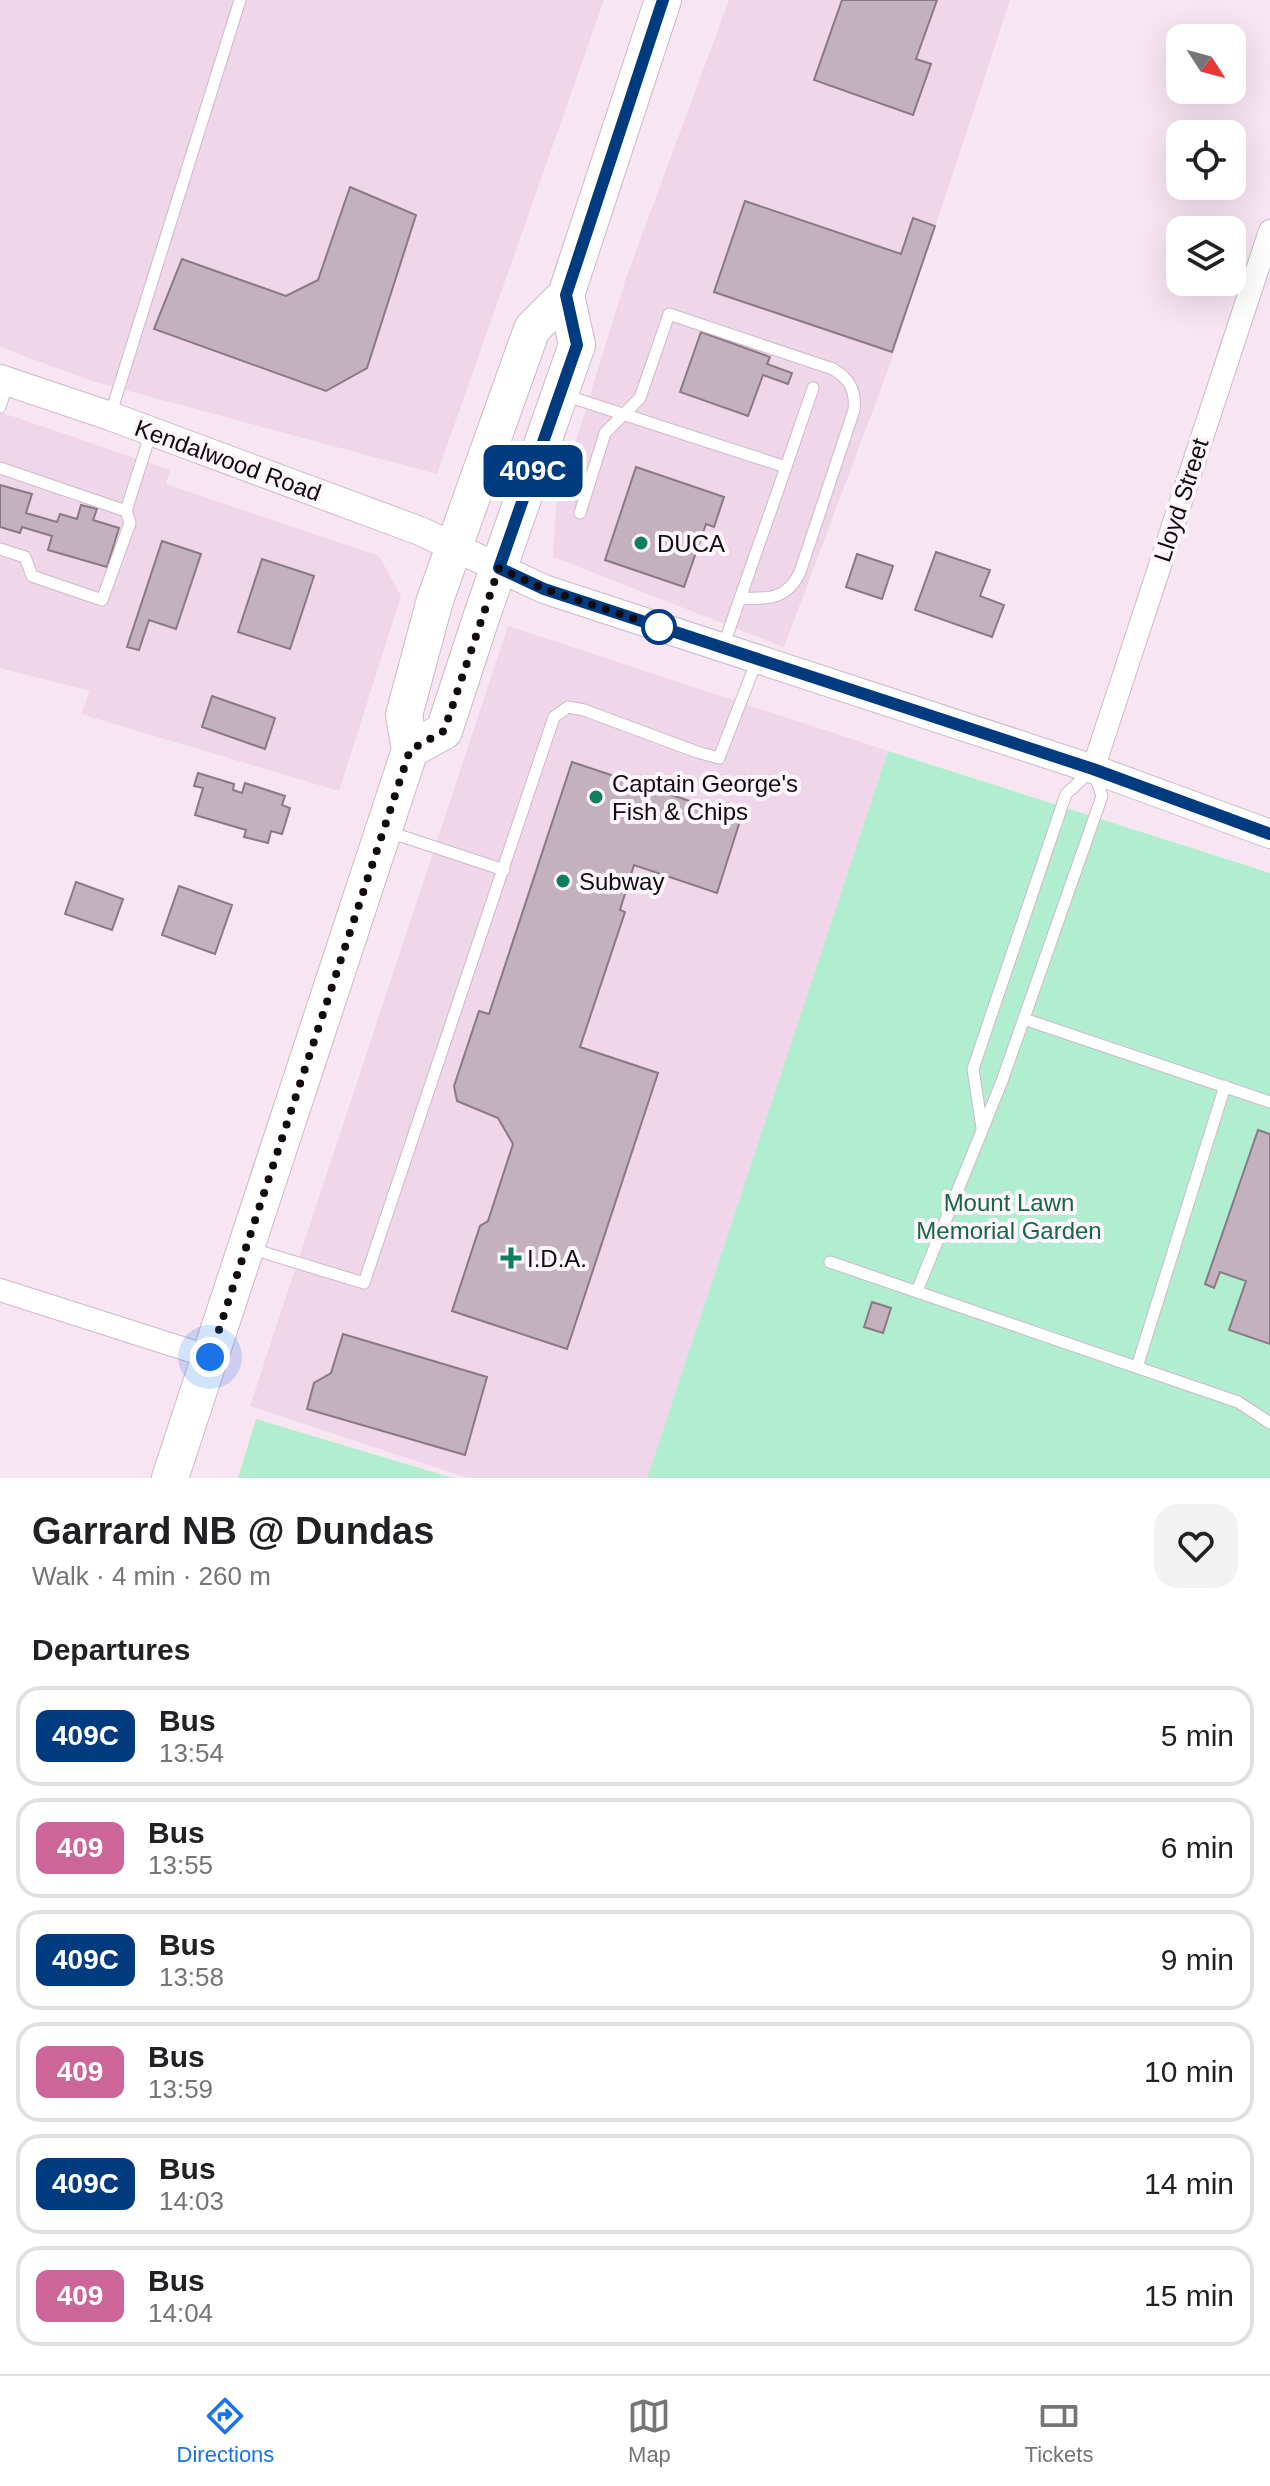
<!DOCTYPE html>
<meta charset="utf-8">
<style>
:root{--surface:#fff;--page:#f2f2f2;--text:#202124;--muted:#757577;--line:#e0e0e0;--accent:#1a73e8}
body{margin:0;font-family:Helvetica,sans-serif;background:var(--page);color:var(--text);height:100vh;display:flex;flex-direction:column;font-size:30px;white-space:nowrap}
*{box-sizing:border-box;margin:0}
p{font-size:26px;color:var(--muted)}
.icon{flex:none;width:44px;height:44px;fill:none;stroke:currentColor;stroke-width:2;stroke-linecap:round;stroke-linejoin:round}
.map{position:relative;height:1478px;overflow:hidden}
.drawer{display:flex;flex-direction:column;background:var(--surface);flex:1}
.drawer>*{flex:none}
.badge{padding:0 16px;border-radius:12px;font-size:28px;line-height:52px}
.needle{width:52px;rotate:126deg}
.buttons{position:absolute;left:1166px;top:24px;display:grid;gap:16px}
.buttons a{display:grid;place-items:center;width:80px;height:80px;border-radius:16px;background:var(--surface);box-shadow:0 8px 32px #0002;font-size:40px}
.you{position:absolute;width:40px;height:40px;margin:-20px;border:6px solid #fff;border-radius:50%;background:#1a73e8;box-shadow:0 0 0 12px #1a73e833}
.map>.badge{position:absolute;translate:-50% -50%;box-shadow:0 0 0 4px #fff}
h2{padding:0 32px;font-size:30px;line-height:72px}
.round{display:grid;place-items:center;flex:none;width:84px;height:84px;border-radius:24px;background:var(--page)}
.head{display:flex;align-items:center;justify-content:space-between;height:136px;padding:0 32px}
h1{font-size:38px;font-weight:700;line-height:60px}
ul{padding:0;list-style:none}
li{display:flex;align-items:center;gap:24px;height:100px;margin:0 16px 12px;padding:0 16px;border:4px solid var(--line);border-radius:24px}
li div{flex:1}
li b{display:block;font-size:30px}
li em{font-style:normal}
li .badge{min-width:88px;font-weight:700;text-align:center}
.menu{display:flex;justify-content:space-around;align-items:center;height:112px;border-top:2px solid var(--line);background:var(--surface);font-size:22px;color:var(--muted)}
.menu a{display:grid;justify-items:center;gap:4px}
.menu .selected{color:var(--accent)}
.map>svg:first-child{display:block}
</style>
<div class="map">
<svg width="1270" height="1478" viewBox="0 0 1270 1478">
<rect width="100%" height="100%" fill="#f8e5f2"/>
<path fill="#efd6e8" d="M0,0H604L437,474L92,381L0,347Z
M729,0H1010L888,370L784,647L553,557L556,506L626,278Z
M0,412L170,470L166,484L379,556L401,596L339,791L81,714L90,691L0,668Z
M508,626L888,751L647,1478H468L250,1406Z"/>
<path fill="#b1eed1" d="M888,751L1270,873V1478H647Z
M256,1419L453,1478H238Z"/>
<path fill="#c3b1be" stroke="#8a7985" stroke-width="2" d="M842,0H937L916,59L931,64L913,115L814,80Z
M350,187L416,215L367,368L326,391L154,329L182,259L286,296L318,280Z
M745,201L901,254L913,218L935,226L892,352L714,292Z
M701,332L770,357L767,364L792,373L788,384L763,375L748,416L680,392Z
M636,467L724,497L714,527L706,524L684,587L605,560Z
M0,485L32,494L26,513L57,522L60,514L77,519L81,505L97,509L93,520L119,528L107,567L48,550L52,536L22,527L20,533L0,527Z
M162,541L201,554L176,629L149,620L139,650L127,647Z
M936,552L990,570L980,596L1004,605L992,637L915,610Z
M857,554L893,566L882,599L846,587Z
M262,559L314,576L290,649L238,632Z
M212,696L275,718L265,749L202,727Z
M572,762L735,816L734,819L740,821L717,893L634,865L620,910L625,912L580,1047L658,1073L567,1349L452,1311L480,1226L488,1221L513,1144L498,1118L457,1101L454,1086L479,1011L489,1014Z
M198,773L234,784L233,790L242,793L245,783L285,796L282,805L290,808L282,834L271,831L268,843L244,837L246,830L195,815L203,788L194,786Z
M76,882L123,899L112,930L65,914Z
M179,886L232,905L215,954L162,935Z
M1258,1130L1270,1134V1344L1229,1330L1246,1281L1220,1272L1214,1288L1205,1284Z
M872,1302L891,1308L883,1333L864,1327Z
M343,1334L487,1377L465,1455L307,1409L314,1383L331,1373Z"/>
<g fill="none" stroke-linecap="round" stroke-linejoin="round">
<g stroke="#ccbac7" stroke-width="13">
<path id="service" d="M564,395L786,467L723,647
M0,407L8,382
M110,416L240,0
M786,467L813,388
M0,468L126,511L151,432
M580,513L605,433L640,398L669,314L833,369C850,379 856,391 854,410L800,572C787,600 768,599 740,598
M0,549L25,557L32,576L102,600L130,523L126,511
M389,832L504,870
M1024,1019L1270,1102
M249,1248L364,1283L554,717L568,707L584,710L697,752L719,758L757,660
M830,1262L1238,1402L1270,1423
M917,1291L1002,1081L1102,796L1093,769L1066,794L973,1069L982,1128
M1137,1367L1225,1086"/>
</g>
<g stroke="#ccbac7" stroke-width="24">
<path id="minor" d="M1093,769L1270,231
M0,1290L210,1357"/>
</g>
<g stroke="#ccbac7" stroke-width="30">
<path id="tertiary" d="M0,379L110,416L420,531L544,589L1093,769L1270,834"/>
</g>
<g stroke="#ccbac7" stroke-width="38">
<path id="primary" d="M410,750L444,731L482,615L577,345L566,295
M170,1478L410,750L404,715L435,600L532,329L566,295L663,0"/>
</g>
<use href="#service" stroke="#fff" stroke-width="11"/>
<use href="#minor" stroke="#fff" stroke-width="22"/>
<use href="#tertiary" stroke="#fff" stroke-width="28"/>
<use href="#primary" stroke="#fff" stroke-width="36"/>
</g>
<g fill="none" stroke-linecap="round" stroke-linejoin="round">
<g stroke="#fff" stroke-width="18">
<path id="line" d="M663,0L566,295L577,345L499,568L544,589L1093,769L1270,834"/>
</g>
<use href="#line" stroke="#003b80" stroke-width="12"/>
<path stroke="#110b0f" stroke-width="8" stroke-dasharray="0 14.4" d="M210,1357L410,750L444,731L499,568L544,589L663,628L659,627"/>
</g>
<g fill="#107e5a" stroke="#fdf6fb" stroke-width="3">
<circle cx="641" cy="543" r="8"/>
<circle cx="596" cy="797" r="8"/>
<circle cx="563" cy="881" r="8"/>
<path d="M507 1246h8v8h8v8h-8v8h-8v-8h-8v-8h8z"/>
</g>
<circle fill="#fff" stroke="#003b80" stroke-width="4" cx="659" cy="627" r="16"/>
<g text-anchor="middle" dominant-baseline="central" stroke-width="8" stroke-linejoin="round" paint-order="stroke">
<g font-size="24" fill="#110b0f" stroke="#fdf6fb">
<text transform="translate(228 460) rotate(20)">Kendalwood Road</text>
<text transform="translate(1181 500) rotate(-72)">Lloyd Street</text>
</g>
<g font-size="24" fill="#110b0f" stroke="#fdf6fb" text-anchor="start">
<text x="657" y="543">DUCA</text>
<text x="612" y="783">Captain George's<tspan x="612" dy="28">Fish &amp; Chips</tspan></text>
<text x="579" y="881">Subway</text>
<text x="527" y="1258">I.D.A.</text>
</g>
<g font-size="24" fill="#186549" stroke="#fdf6fb">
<text x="1009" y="1202">Mount Lawn<tspan x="1009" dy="28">Memorial Garden</tspan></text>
</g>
</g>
</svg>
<div class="buttons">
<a><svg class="needle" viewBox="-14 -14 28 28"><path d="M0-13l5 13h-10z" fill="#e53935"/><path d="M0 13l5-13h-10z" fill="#757577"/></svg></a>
<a><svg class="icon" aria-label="locate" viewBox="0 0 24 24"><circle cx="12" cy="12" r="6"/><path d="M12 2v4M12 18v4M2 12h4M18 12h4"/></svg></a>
<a><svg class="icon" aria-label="layers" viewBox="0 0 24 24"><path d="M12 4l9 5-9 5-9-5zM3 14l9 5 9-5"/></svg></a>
</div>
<div class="you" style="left:210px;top:1357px"></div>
<b class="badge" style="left:533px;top:471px;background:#003b80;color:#fff">409C</b>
</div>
<section class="drawer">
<div class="head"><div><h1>Garrard NB @ Dundas</h1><p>Walk · 4 min · 260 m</p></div><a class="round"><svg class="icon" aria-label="heart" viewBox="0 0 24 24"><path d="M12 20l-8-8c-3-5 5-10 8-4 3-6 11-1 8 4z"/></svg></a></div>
<h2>Departures</h2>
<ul>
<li><span class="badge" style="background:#003b80;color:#fff">409C</span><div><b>Bus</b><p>13:54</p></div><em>5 min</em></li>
<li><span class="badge" style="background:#c69;color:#fff">409</span><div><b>Bus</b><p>13:55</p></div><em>6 min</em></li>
<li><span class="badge" style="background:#003b80;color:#fff">409C</span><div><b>Bus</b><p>13:58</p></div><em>9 min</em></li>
<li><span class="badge" style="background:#c69;color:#fff">409</span><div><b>Bus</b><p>13:59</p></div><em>10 min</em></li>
<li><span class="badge" style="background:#003b80;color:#fff">409C</span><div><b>Bus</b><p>14:03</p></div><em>14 min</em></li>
<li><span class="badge" style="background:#c69;color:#fff">409</span><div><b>Bus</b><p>14:04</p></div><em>15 min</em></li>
</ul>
</section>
<nav class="menu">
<a class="selected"><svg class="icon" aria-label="directions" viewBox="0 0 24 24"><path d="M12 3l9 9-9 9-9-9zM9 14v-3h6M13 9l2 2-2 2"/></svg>Directions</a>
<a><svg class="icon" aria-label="map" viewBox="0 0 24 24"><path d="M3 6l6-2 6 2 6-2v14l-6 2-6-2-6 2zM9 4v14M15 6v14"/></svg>Map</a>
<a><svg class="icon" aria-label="tickets" viewBox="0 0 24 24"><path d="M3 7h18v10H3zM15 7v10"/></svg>Tickets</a>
</nav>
